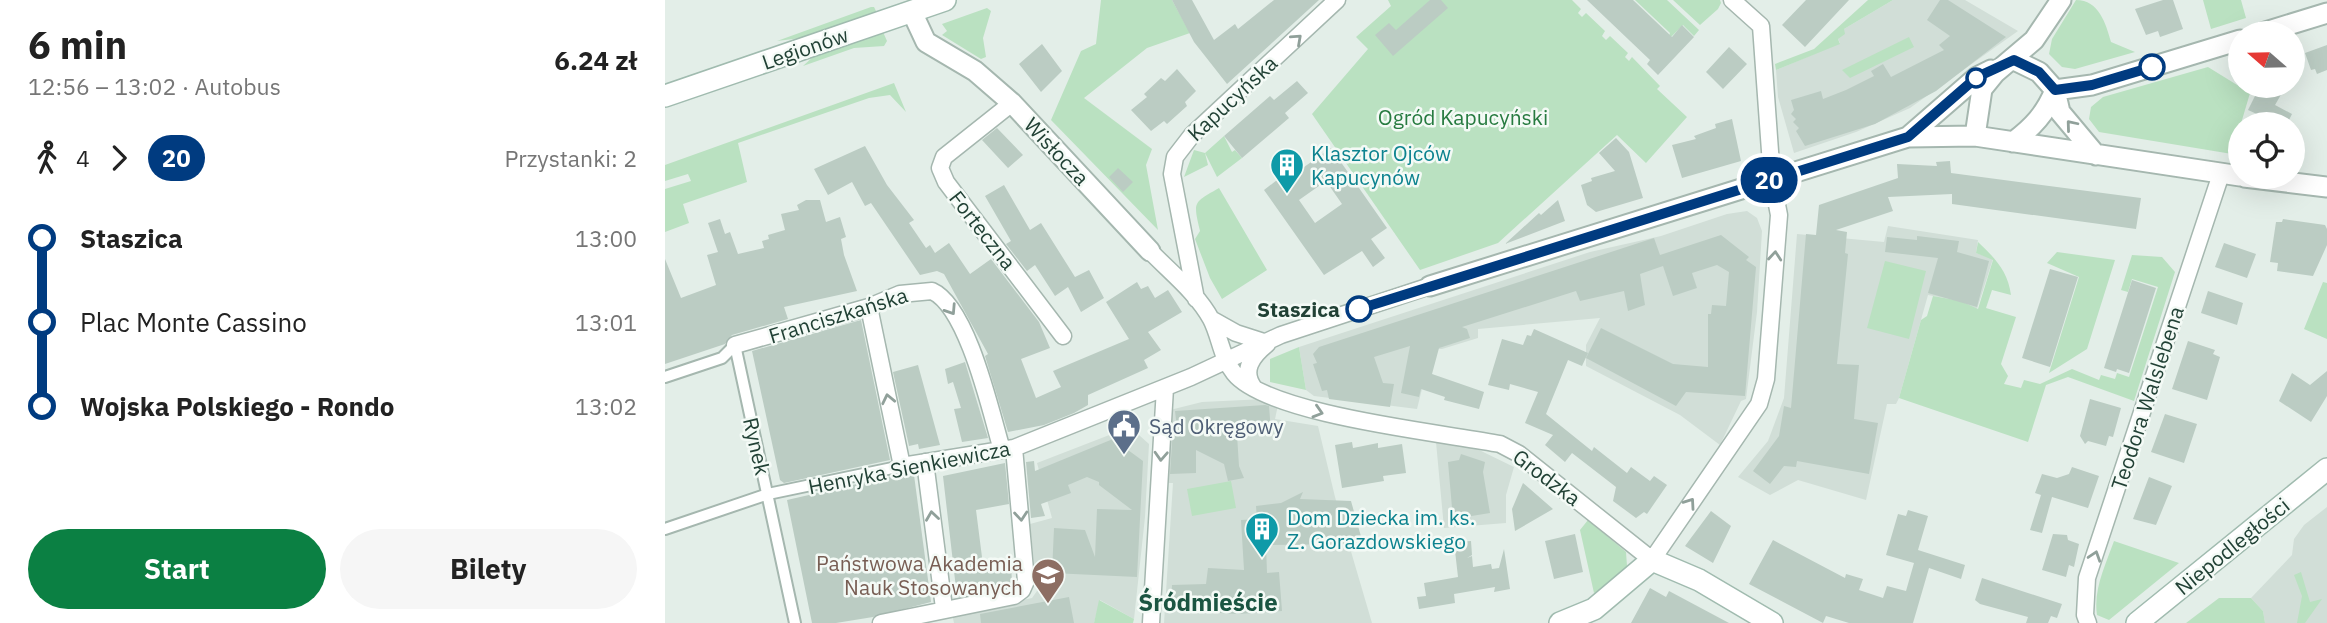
<!DOCTYPE html>
<html lang="pl">
<meta charset="utf-8">
<style>
:root{--surface:#fff;--page:#f6f6f6;--text:#222;--muted:#767676;--accent:#0b8043}
body{margin:0;font-family:"IBM Plex Sans",sans-serif;background:var(--page);color:var(--text);height:100vh;display:flex;flex-direction:column;font-size:26px;white-space:nowrap}
*{box-sizing:border-box;margin:0}
p{font-size:23px;color:var(--muted)}
.icon{flex:none;width:38px;height:38px;fill:none;stroke:currentColor;stroke-width:2;stroke-linecap:round;stroke-linejoin:round}
.map{position:relative;flex:1;overflow:hidden}
.sheet{display:flex;flex-direction:column;background:var(--surface);width:665px}
.sheet>*{flex:none}
.badge{padding:0 14px;border-radius:23px;font-size:24px;line-height:46px}
.needle{width:46px;rotate:290deg}
.fabs{position:absolute;left:1563px;top:21px;display:grid;gap:14px}
.fabs a{display:grid;place-items:center;width:77px;height:77px;border-radius:50%;background:var(--surface);box-shadow:0 7px 28px #0002;font-size:35px}
.map>.badge{position:absolute;translate:-50% -50%;box-shadow:0 0 0 4px #fff}
.legs{display:flex;align-items:center;gap:10px;height:77px;padding:0 28px;font-size:23px}
.legs p{margin-inline-start:auto}
.overview{display:flex;align-items:center;justify-content:space-between;height:119px;padding:0 28px}
h1{font-size:38px;font-weight:700;line-height:52px}
.primary-button{display:flex;gap:14px;margin-top:auto;padding:14px 28px}
.primary-button a{flex:1;height:80px;border-radius:42px;background:var(--accent);color:#fff;font-size:28px;font-weight:700;line-height:80px;text-align:center}
.primary-button a+a{background:var(--page);color:var(--text)}
ul{padding:0 28px;list-style:none}
li{display:flex;align-items:center;gap:24px;height:84px;font-size:26px}
li i{display:grid;place-items:center;width:10px;height:100%;margin:0 9px;background:currentColor}
li i::after{content:'';width:18px;height:18px;margin:-9px;border:5px solid;border-radius:50%;background:var(--surface)}
li p{margin-inline-start:auto}
li:first-child i{background:linear-gradient(#0000 50%,currentColor 0)}
li:last-child i{background:linear-gradient(currentColor 50%,#0000 0)}
main{display:flex;flex:1;min-height:0}
.map>svg:first-child{display:block}
</style>
<main>
<section class="sheet">
<div class="overview"><div><h1>6 min</h1><p>12:56 – 13:02 · Autobus</p></div><b>6.24 zł</b></div>
<div class="legs"><svg class="icon" aria-label="walk" viewBox="0 0 24 24"><circle cx="13" cy="4" r="2"/><path d="M13 8l-2 6 4 7M11 14l-3 7M7 12l3-4h3l4 4"/></svg>4<svg class="icon" aria-label="forward" viewBox="0 0 24 24"><path d="M9 5l7 7-7 7"/></svg><b class="badge" style="background:#003b80;color:#fff">20</b><p>Przystanki: 2</p></div>
<ul>
<li><i style="color:#003b80"></i><b>Staszica</b><p>13:00</p></li>
<li><i style="color:#003b80"></i><span>Plac Monte Cassino</span><p>13:01</p></li>
<li><i style="color:#003b80"></i><b>Wojska Polskiego - Rondo</b><p>13:02</p></li>
</ul>
<div class="primary-button"><a>Start</a><a>Bilety</a></div>
</section>
<div class="map">
<svg width="1662" height="623" viewBox="0 0 1662 623">
<rect width="100%" height="100%" fill="#e3eee8"/>
<path fill="#d1ded7" d="M1228,0H1300L1353,31L1245,108L1191,132L1129,153L1113,97L1111,70L1175,43L1173,39L1179,29Z
M1082,211L1092,218L1097,231L1092,312L1081,399L1076,401L1055,445L1015,415L921,366V345L935,318L813,329V338L777,349H767L752,409L649,396L641,390L634,347L925,252L996,236L1062,214Z
M1223,226L1313,240L1311,253L1328,259L1312,309L1296,301L1263,295L1234,398L1231,404H1222L1201,500L1133,480L1105,495L1073,477L1103,441L1119,398L1132,234L1219,242Z
M600,399L613,405L610,419L653,426L670,497L707,623H499L508,483H503L505,410L537,402Z
M465,427L484,444L480,517L469,619L435,600L429,623H289L287,614L367,598L372,591L365,524L387,518L372,463Z
M771,442L812,449L849,467L841,495V523L779,528Z
M1662,507V623H1600L1598,611L1586,598L1627,555L1629,539L1639,525Z"/>
<path fill="#bae1c1" d="M436,0H507L525,33L482,48L419,98L487,149L481,165L493,230L386,120L416,51L431,44Z
M723,0H907L916,9L913,13L917,17L921,13L940,31L937,36L941,40L945,36L963,53L960,57L964,61L967,57L995,86L992,89L1022,117L981,163L952,135L833,243L755,270L647,114L703,49L691,37L726,6Z
M970,0H1002L1034,30L1029,36L1018,25L1002,41L1005,33Z
M1008,0H1055L1056,3L1053,9L1035,25Z
M1203,0H1228L1179,29L1180,34L1173,39L1175,44L1111,70L1110,64L1149,49Z
M1411,0C1434,0 1441,24 1446,42L1470,52L1410,69L1397,67L1384,54L1387,39Z
M1538,0H1576L1581,18L1546,29Z
M206,7H209L212,13L136,38L112,41Z
M322,8L326,11L318,38L321,57L316,59L277,35L282,31L277,24Z
M218,32L222,41L219,46L189,48L138,66L150,55Z
M1244,37L1249,47L1185,78L1177,70Z
M1543,67L1585,93L1567,154L1434,132L1424,119L1426,107L1438,97Z
M229,83L241,112L225,95L204,98L73,143L82,182L18,204L24,223L0,232V189L26,181L23,174L0,181V165Z
M559,136L567,152L570,150L577,158L552,177L540,153L543,165L519,177L529,150L540,153Z
M554,188L602,270L557,299L545,278L530,239L535,231C528,201 528,203 554,188Z
M1313,242C1329,257 1343,271 1346,295L1327,290L1321,308L1351,317L1336,364L1343,376L1339,384L1356,388L1359,380L1375,384L1407,369L1434,380L1436,375L1450,379L1452,373L1464,377L1493,287L1467,279L1463,292L1456,290L1467,255L1497,257L1510,272L1469,401L1403,377L1381,385L1363,442L1234,398L1256,320L1262,316L1268,296L1296,301L1313,309L1328,260L1311,253Z
M1392,252L1450,260L1422,349L1384,373L1414,277L1382,263Z
M1220,261L1261,271L1244,339L1202,328Z
M1658,282L1662,283V339L1639,329Z
M634,347L641,390L605,382V359Z
M566,481L571,508L527,516L522,489Z
M923,520L961,552L962,566L950,581L929,593L915,530Z
M1449,541L1514,563L1444,620L1432,615C1428,589 1441,564 1449,541Z
M1636,572L1645,602L1657,599L1640,623H1632L1637,596L1629,575Z
M1554,598H1586L1598,611L1600,623H1521Z
M434,600L469,619L468,623H429Z"/>
<path fill="#bbccc3" fill-rule="evenodd" d="M507,0H527L549,40L570,24L573,29L609,0H654L562,84L529,42Z
M765,0H776L783,8L728,56L710,35L724,23L731,30Z
M922,0H968L1007,37L1017,25L1029,37L993,75L982,64L985,60Z
M1141,0H1184L1140,47L1117,25Z
M1275,0H1283L1341,37L1271,91L1234,111L1210,124L1140,146L1131,131L1134,128L1128,122L1131,119L1126,114L1129,110L1126,100L1156,91L1158,99L1181,90L1209,76L1206,71L1218,64L1226,77L1279,50L1274,45L1285,36L1262,20Z
M1498,0H1508L1518,29L1495,37L1493,31L1481,35L1470,9Z
M377,44L397,71L376,92L354,64Z
M1662,45V70L1652,74L1650,69L1646,70L1640,53Z
M1064,47L1082,64L1058,89L1041,72Z
M512,69L531,91L520,102L522,106L502,124L499,121L486,131L466,110L482,97L479,94L496,78L500,81Z
M632,81L643,93L620,113L624,118L577,158L559,136L605,96L609,100Z
M1595,86H1621L1610,105L1627,114L1622,124H1593L1594,115L1583,110Z
M1067,119L1076,161L1017,178L1007,145L1031,139L1029,136L1051,128L1050,124Z
M332,128L358,155L343,168L317,140Z
M951,138L964,152L978,198L931,212L922,205L916,185L927,181L926,178L950,171L934,153Z
M200,146L222,185L249,220L244,223L261,248L265,245L270,253L284,243L305,274L326,259L374,322L385,348L356,359L371,398L396,387L388,371L464,339L441,302L472,282L476,289L483,286L490,298L503,290L517,312L483,332L496,350L479,360L483,368L423,395V405L409,413L379,425L343,432L320,356L323,354L279,274L272,271L255,275L206,203L200,206L187,182L163,195L149,169Z
M666,148L722,228L706,239L720,258L708,267L697,251L659,275L599,190L612,180L615,184ZM661,181L677,204L650,223L634,200Z
M1285,161L1286,173L1476,198L1471,229L1287,204V194L1223,197L1228,211L1171,230L1182,232L1180,253L1183,254L1172,364L1194,365L1189,419L1213,423L1204,474L1132,461L1131,467L1119,466L1105,484L1088,471L1114,436L1119,406L1126,408L1141,234L1151,235L1154,205L1233,178L1232,164L1272,166L1271,162Z
M453,168L468,182L458,192L444,177Z
M339,185L365,230L376,223L410,277L424,270L439,298L416,312L403,287L390,296L370,265L362,271L341,244L346,241L320,196Z
M141,200H155L161,222L175,217L181,237L176,239L179,255L192,291L119,307L123,319L67,335L60,344L0,364V259L16,298L51,285L42,255L53,252L43,223L55,219L60,234L65,232L73,254L99,248L97,241L104,239L103,235L120,230L116,214L134,210L132,205Z
M893,200L900,221L840,244L874,213L876,215Z
M1618,219L1660,225L1662,229V245L1648,276L1612,271L1613,263L1605,262L1611,222H1617Z
M1056,235L1084,257L1081,260L1091,267L1080,396L1021,392L1011,406L921,358L936,328L1008,364L1043,367V314H1046L1047,305L1061,306L1064,272L1052,265L1027,273L1032,288L1008,296L998,266L975,274L980,305L963,311L959,291L915,301L911,291L797,327L802,329L805,338L774,348L767,374L819,392L814,409L779,400L780,397L756,389L754,397L736,393L745,346L709,357L718,383L729,384L725,407L664,399L662,390L657,391L648,364L652,363L648,354L654,347L989,238L995,255Z
M1252,236L1294,241L1292,252L1324,261L1312,307L1263,293L1273,258L1220,252L1222,237L1252,240Z
M1559,243L1591,254L1582,278L1550,267Z
M1385,269L1413,277L1385,367L1357,358Z
M1467,280L1491,288L1464,373L1452,369L1451,372L1439,368Z
M1543,291L1578,303L1572,325L1536,313Z
M196,320L225,460L119,483L115,480L87,351Z
M869,329L923,353L917,366L903,360L881,414L927,451L929,447L962,473L966,467L985,481L989,476L1002,485L982,514L979,512L971,518L948,501L951,487L907,453L900,462L880,445L888,435L860,423L873,392L845,384L844,390L823,385L837,339L858,345L862,335L866,336Z
M1523,341L1550,350L1548,354L1555,357L1542,400L1507,389Z
M300,362L323,438L297,442L289,409L296,408L288,382L283,384L280,369Z
M253,365L275,445L254,449L253,444L244,446L228,372Z
M1662,371V396L1646,422L1614,401L1627,373L1645,385Z
M1425,399L1456,408L1448,437L1444,436L1441,446L1423,441L1420,444L1415,436Z
M600,405L604,406L606,432L572,435L574,466L579,478L563,481L559,464L531,450V473L505,474L508,428H512L510,411Z
M1500,414L1532,424L1519,463L1486,452Z
M448,439L478,461L472,577L387,573L389,528L420,530L430,557L432,509L467,510L434,485V482L422,477L403,485L406,493L376,504L380,516L366,518L361,462L369,461L370,471Z
M687,442L688,448L713,443V448L737,444L741,473L718,476L719,481L677,488L670,445Z
M796,454L820,462L818,472L825,513L788,519L783,462L794,460Z
M340,463L344,504L311,510L318,565L346,561L347,584L292,597L278,476Z
M1407,467L1434,476L1423,508L1387,497L1377,533L1365,530L1376,495L1370,493L1377,474L1392,478L1404,474Z
M249,475L266,602L208,617L171,623H147L122,500L227,476L228,479Z
M1484,477L1507,486L1491,525L1468,519Z
M858,483L888,509L850,531L847,509Z
M638,492L635,499L686,501L697,540L682,544L601,545L602,573L614,572L617,611L573,614L521,611V608L506,607L507,585L541,584L543,568L579,570L576,520L592,519L591,506L616,503Z
M1243,510L1263,516L1253,550L1300,565L1296,579L1264,568L1248,623H1184L1161,616L1158,623L1084,584L1108,540L1180,578L1181,574L1198,579L1194,590L1218,598L1222,586L1241,591L1249,563L1221,555L1233,514L1241,516Z
M1046,511L1066,526L1048,563L1020,546Z
M910,534L918,572L889,579L880,541Z
M1388,534L1402,535L1403,540L1414,544L1409,567L1404,565L1401,577L1377,570Z
M806,541L807,555L802,558L807,556L808,567L826,564L827,569L834,568L839,549L845,589L829,592L830,587L789,594L790,603L754,609L752,597L761,596L759,583L793,577L789,542Z
M1317,578L1397,604L1392,618L1386,616L1383,623H1361L1363,617L1315,604L1310,600Z
M985,588L1001,597L1004,591L1064,623H966Z
M404,597L409,623H316L315,614Z"/>
<g fill="none" stroke-linecap="round" stroke-linejoin="round">
<g stroke="#a5b7af" stroke-width="14">
<path id="pedestrian" d="M70,345L130,623
M0,377L57,358L70,345
M0,529L103,494L237,466"/>
</g>
<g stroke="#a5b7af" stroke-width="19">
<path id="minor" d="M347,103L279,157L275,168L281,182L398,336
M485,251C505,272 532,293 546,319C555,336 556,357 569,373C602,415 778,433 835,444L854,454L987,560L1094,404L1101,379L1114,215L1107,179L1096,26L1067,0
M531,299L507,174L510,157L527,135L672,0
M204,307L237,466L349,448L526,377L616,335L765,286
M546,319L571,333L599,342
M70,345L204,307L235,294L267,291C303,307 326,413 337,450
M589,388C576,371 587,356 602,344
M260,462L279,608
M216,623L349,596L357,590L361,581L349,448
M486,623L500,388
M1423,623L1420,615L1422,578L1556,174"/>
</g>
<g stroke="#a5b7af" stroke-width="23">
<path id="tertiary" d="M247,12L261,42L310,71L347,103L485,251
M1597,33L1662,13
M1349,60L1374,72L1390,90L1395,112L1431,155
M1390,90L1427,85L1575,40
M1310,136L1317,89L1330,73L1369,40L1396,0
M1243,137L1312,77L1326,70
M1348,142C1368,127 1381,113 1390,90
M1579,177L1662,187
M765,286L1243,137L1310,136L1575,176"/>
</g>
<g stroke="#a0bbaf" stroke-width="24">
<path id="secondary" d="M0,96L280,0
M895,623L929,609L987,560L1034,580L1107,623
M1472,623L1662,469"/>
</g>
<use href="#pedestrian" stroke="#fff" stroke-width="10"/>
<use href="#minor" stroke="#fff" stroke-width="16"/>
<use href="#tertiary" stroke="#fff" stroke-width="19"/>
<use href="#secondary" stroke="#fff" stroke-width="21"/>
</g>
<defs><path id="oneway-chevron" d="M-2-3.5L2.5 0L-2 3.5" fill="none" stroke-width="1.6" stroke-linecap="round" stroke-linejoin="round" transform="scale(1.75)"/></defs>
<g stroke="#90a09a">
<use href="#oneway-chevron" transform="translate(632 39) rotate(-42)"/>
<use href="#oneway-chevron" transform="translate(1406 125) rotate(-130)"/>
<use href="#oneway-chevron" transform="translate(1110 256) rotate(-85)"/>
<use href="#oneway-chevron" transform="translate(286 310) rotate(57)"/>
<use href="#oneway-chevron" transform="translate(223 399) rotate(-102)"/>
<use href="#oneway-chevron" transform="translate(653 412) rotate(17)"/>
<use href="#oneway-chevron" transform="translate(496 456) rotate(93)"/>
<use href="#oneway-chevron" transform="translate(1025 503) rotate(-55)"/>
<use href="#oneway-chevron" transform="translate(267 516) rotate(-98)"/>
<use href="#oneway-chevron" transform="translate(356 516) rotate(85)"/>
<use href="#oneway-chevron" transform="translate(1430 556) rotate(-72)"/>
</g>
<g fill="none" stroke-linecap="round" stroke-linejoin="round">
<g stroke="#fff" stroke-width="16">
<path id="line-1" d="M694,309L1243,137L1312,77L1349,60L1374,72L1390,90L1427,85L1487,67"/>
</g>
<use href="#line-1" stroke="#003b80" stroke-width="10"/>
</g>
<defs>
<g id="building-pin" transform="scale(1.75)"><path d="M0 17L-7.5 6A9.5 9.5 0 1 1 7.5 6Z" fill="#0f9aa8" stroke="#f4faf6"/><path d="M-4-6H4V6H1V3H-1V6H-4ZM-2.5-4.3h1.7v1.8h-1.7ZM.8-4.3h1.7v1.8H.8ZM-2.5-1h1.7V.8h-1.7ZM.8-1h1.7V.8H.8Z" fill="#fff"/></g>
<g id="civic-pin" transform="scale(1.75)"><path d="M0 17L-7.5 6A9.5 9.5 0 1 1 7.5 6Z" fill="#5c6f8a" stroke="#f4faf6"/><path d="M-.6-6.5H3V-4.5H.6V-3L4-1V1h2V6H-6V1h2V-1L-.6-3ZM-1.2 2.5V6h2.4V2.5Z" fill="#fff"/></g>
<g id="university-pin" transform="scale(1.75)"><path d="M0 17L-7.5 6A9.5 9.5 0 1 1 7.5 6Z" fill="#8d6e63" stroke="#f4faf6"/><path d="M0-5L7-2L0 1L-7-2ZM-4 1L0 2.5L4 1V4Q0 6-4 4Z" fill="#fff"/></g>
</defs>
<g fill-rule="evenodd">
<use href="#building-pin" x="622" y="165"/>
<use href="#civic-pin" x="459" y="426"/>
<use href="#building-pin" x="597" y="529"/>
<use href="#university-pin" x="383" y="575"/>
</g>
<g fill="#fff" stroke="#003b80" stroke-width="3.5">
<circle cx="1487" cy="67" r="12"/>
<circle cx="1311" cy="78" r="9"/>
<circle cx="694" cy="309" r="12"/>
</g>
<g text-anchor="middle" dominant-baseline="central" stroke-width="5" stroke-linejoin="round" paint-order="stroke">
<g font-size="21" fill="#214135" stroke="#f4faf6">
<text transform="translate(140 48) rotate(-19)">Legionów</text>
<text transform="translate(567 98) rotate(-43)">Kapucyńska</text>
<text transform="translate(392 151) rotate(47)">Wisłocza</text>
<text transform="translate(318 230) rotate(52)">Forteczna</text>
<text transform="translate(173 315) rotate(-17)">Franciszkańska</text>
<text transform="translate(1482 398) rotate(-72)">Teodora Walslebena</text>
<text transform="translate(92 446) rotate(77)">Rynek</text>
<text transform="translate(244 467) rotate(-11)">Henryka Sienkiewicza</text>
<text transform="translate(882 477) rotate(37)">Grodzka</text>
<text transform="translate(1567 546) rotate(-39)">Niepodległości</text>
</g>
<g font-size="21" fill="#277b40" stroke="#f4faf6">
<text x="798" y="117">Ogród Kapucyński</text>
</g>
<g font-size="21" fill="#0d838f" stroke="#f4faf6" text-anchor="start">
<text x="646" y="153">Klasztor Ojców<tspan x="646" dy="24">Kapucynów</tspan></text>
<text x="622" y="517">Dom Dziecka im. ks.<tspan x="622" dy="24">Z. Gorazdowskiego</tspan></text>
</g>
<g font-size="21" font-weight="bold" fill="#214135" stroke="#f4faf6" text-anchor="end">
<text x="675" y="309">Staszica</text>
</g>
<g font-size="21" fill="#4e5e75" stroke="#f4faf6" text-anchor="start">
<text x="484" y="426">Sąd Okręgowy</text>
</g>
<g font-size="21" fill="#785e54" stroke="#f4faf6" text-anchor="end">
<text x="358" y="563">Państwowa Akademia<tspan x="358" dy="24">Nauk Stosowanych</tspan></text>
</g>
<g font-size="24" font-weight="bold" fill="#1b5542" stroke="#f4faf6">
<text x="543" y="602">Śródmieście</text>
</g>
</g>
</svg>
<div class="fabs">
<a><svg class="needle" viewBox="-14 -14 28 28"><path d="M0-13l5 13h-10z" fill="#e53935"/><path d="M0 13l5-13h-10z" fill="#767676"/></svg></a>
<a><svg class="icon" aria-label="locate" viewBox="0 0 24 24"><circle cx="12" cy="12" r="6"/><path d="M12 2v4M12 18v4M2 12h4M18 12h4"/></svg></a>
</div>
<b class="badge" style="left:1104px;top:180px;background:#003b80;color:#fff">20</b>
</div>
</main>
